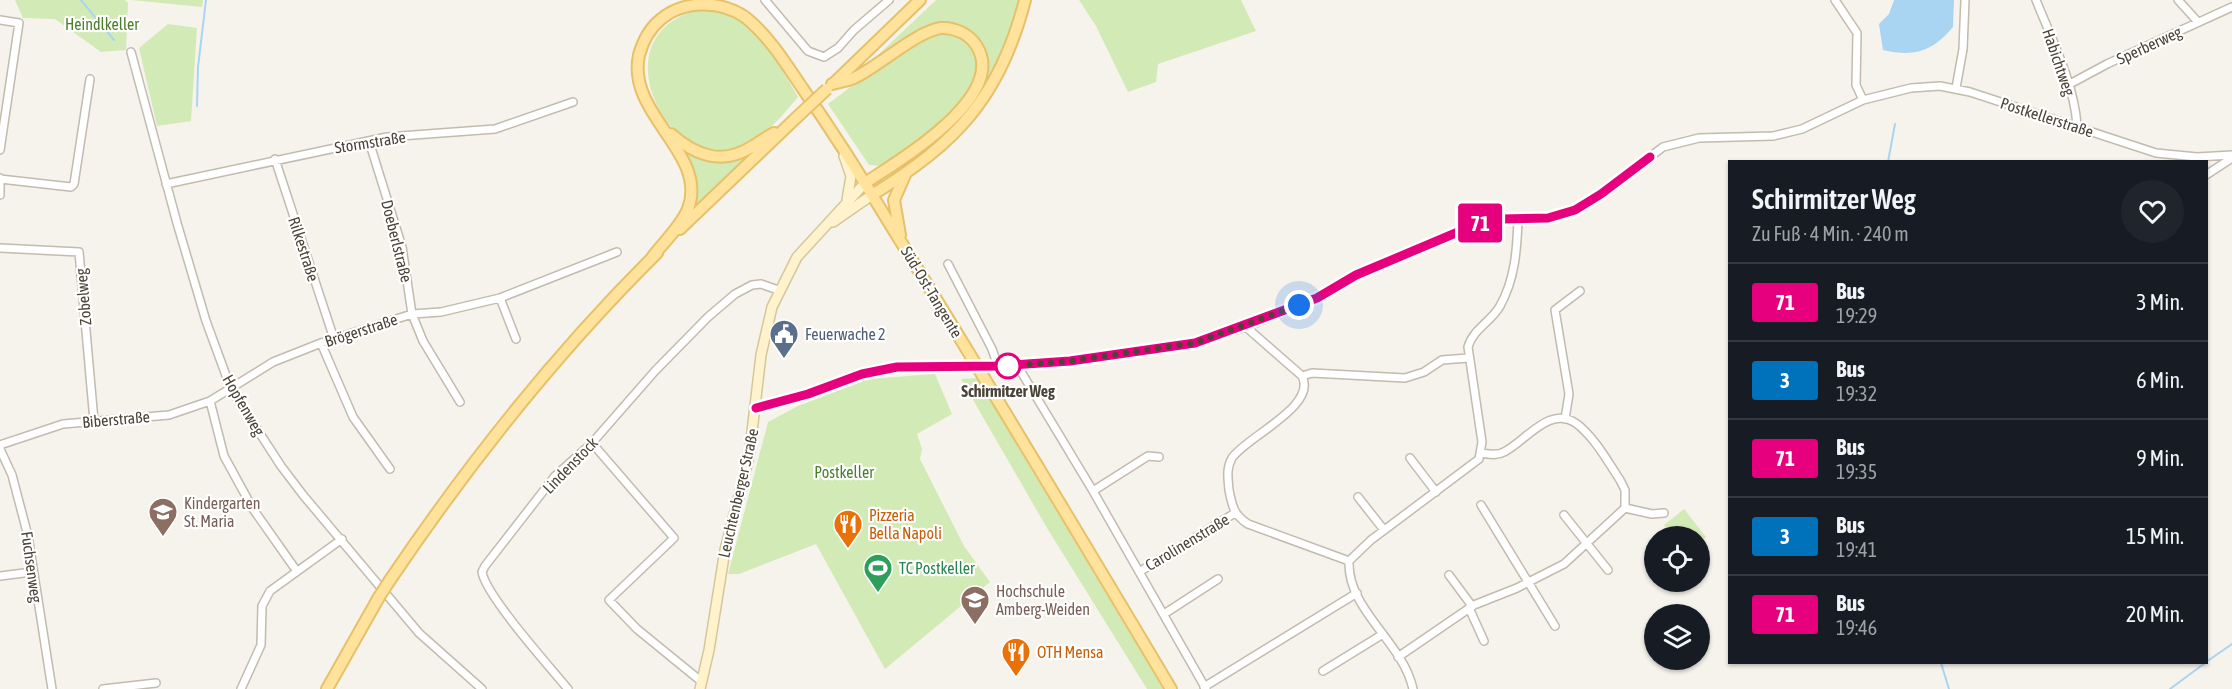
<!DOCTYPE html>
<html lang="de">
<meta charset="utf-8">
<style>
:root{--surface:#171b24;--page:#20242c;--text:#f1f3f6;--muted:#9ea1a6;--line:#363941}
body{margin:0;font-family:"Asap Condensed",sans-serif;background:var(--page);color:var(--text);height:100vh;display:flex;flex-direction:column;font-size:22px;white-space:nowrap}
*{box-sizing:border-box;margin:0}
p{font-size:20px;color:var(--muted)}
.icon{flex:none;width:33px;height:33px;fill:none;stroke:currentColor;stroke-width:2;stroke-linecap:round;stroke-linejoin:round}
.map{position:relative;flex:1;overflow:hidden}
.details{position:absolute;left:1728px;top:160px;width:480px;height:504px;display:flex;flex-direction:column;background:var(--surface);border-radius:0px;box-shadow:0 2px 4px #0004}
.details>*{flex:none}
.badge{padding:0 12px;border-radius:4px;font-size:21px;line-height:39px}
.controls{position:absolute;left:1644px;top:526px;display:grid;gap:12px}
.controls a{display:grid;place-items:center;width:66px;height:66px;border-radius:50%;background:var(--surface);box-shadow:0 2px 4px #0004;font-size:30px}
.you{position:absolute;width:30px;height:30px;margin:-15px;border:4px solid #fff;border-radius:50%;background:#1a73e8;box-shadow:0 0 0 9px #1a73e833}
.map>.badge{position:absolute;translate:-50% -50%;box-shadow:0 0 0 3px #fff}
.round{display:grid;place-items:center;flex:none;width:63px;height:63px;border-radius:32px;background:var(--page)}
.summary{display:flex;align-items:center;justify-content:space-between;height:102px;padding:0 24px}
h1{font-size:28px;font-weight:600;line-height:45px}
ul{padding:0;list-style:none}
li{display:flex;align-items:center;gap:18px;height:78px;padding:0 24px;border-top:2px solid var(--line)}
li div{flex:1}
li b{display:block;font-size:22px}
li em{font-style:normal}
li .badge{min-width:66px;font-weight:700;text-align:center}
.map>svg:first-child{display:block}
</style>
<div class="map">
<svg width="2232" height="689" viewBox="0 0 2232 689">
<rect width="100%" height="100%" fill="#f6f3ec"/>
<path fill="#d2eab5" d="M15,0H125L128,3L126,50L101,52L55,19L23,18Z
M131,0H203L202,7Z
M936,0H1022C1009,46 987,101 950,133C932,149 912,162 894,176L892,172C911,159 932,147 949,131C983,99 1013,48 954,25L861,71Z
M1079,0H1241L1256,31L1158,64L1156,82L1128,92L1096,26Z
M706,8C756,14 775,58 798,97C780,118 762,141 736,151C671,174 591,31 706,8Z
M168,24L197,28L191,121L157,126L139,48Z
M953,33L971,43C973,50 978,58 979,65C984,99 908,149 884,166L869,165L828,104C861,80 911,35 953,33Z
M681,147L736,159L752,154L688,217C701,190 695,172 681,147Z
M935,374L952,414L917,434L922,449L920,459L964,546L990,582L885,669L816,544L739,574H728L768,422L798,406L869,379Z
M977,378L1163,689H1147L1047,528L961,379Z
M1684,509L1706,537L1700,542V537H1673L1664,525Z"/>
<path fill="#a9d4f2" d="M1894,0H1954L1953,27C1932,52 1914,57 1883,50L1879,24L1889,14Z"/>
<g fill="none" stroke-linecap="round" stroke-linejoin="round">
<path stroke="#a9d4f2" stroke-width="2" d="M81,0L114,40
M197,106L198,67L206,0
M1888,162L1895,124
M2206,662L2232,644
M1941,663L1949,689
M2170,689L2205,663"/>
<g stroke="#c2bbae" stroke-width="10">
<path id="street" d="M765,0L808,51L824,57L838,48L854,30L889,0
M1835,0L1857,33L1856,85L1863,100
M2036,0C2052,40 2074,83 2077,125
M2178,0L2198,22
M0,20L19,23L0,150
M131,52L177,223L206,321L231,389L281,466L303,495L419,633L482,689
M2068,85L2107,64L2232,7
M1956,88L1963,49L1965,0
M369,141L402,247L412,314L423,341L460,402
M275,159L334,339
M2206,175L2232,158
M0,178V195
M0,179L71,187L74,184L90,79
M166,184L387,137L495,129L573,102
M0,248L79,252L94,421
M948,264L992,349L998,366L1070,361L1168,348L1195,343L1246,327L1317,298L1356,275L1477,224L1500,219L1548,218L1575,210L1601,194L1663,147L1699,138L1773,136L1802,129L1863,100L1911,88L1940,86L1970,92L2156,153L2197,157L2232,155
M500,298L516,339
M1246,327L1302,376L1312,373L1405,378L1424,372L1442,360L1468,358
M321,343L353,417L390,469
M1017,365L1093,491L1206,689
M1302,376C1318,406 1246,437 1232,458C1226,468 1228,479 1229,490C1232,506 1234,515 1248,524L1349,561
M210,401L224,456L253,509L296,570
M756,408L808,394L881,369L913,366L961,367
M1565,419L1569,394L1555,310L1580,291
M592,443L674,538L609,600L637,629L702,682
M0,445L63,424L169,415L210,401L273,362L321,343L412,314L441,312L500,298L617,252
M0,449L12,475L28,536L52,689
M1410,458L1436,492
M1093,491L1148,456L1159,457
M1358,497L1384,530
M1481,505L1555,626
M1625,508L1652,514L1664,513
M1564,515L1608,570
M1139,572L1235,513
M1449,575L1472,606
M0,576L32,572
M1469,608L1484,641
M1164,614L1218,579
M1398,657L1474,605L1517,588L1564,564L1625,508V490L1620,480C1608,462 1595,438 1577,424C1550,404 1526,441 1504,452C1497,456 1489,454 1481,453
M1323,671L1383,634
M1204,687L1357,593
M103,689L156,683
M241,689L261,645L262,606L270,591L342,539
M568,689C550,667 486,596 482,572L485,566L555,476L592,443L655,371L708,317L735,294L752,285L761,284L778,290
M1413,689C1403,642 1347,610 1349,561L1371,540L1479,459L1482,442L1468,347C1473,329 1491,322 1500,306C1515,279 1517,250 1518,219"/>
</g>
<g stroke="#d6c79b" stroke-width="12">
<path id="secondary" d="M844,156L851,176L847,200
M833,222L872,195
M700,689L709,650L725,550L749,457L761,355L772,307L797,257L865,183"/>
</g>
<g stroke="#e6c16a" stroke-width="14">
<path id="primary" d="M834,83L920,0
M832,84C839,82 847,81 854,78C878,67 917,31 941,28C954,27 969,34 976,45C1010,96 898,161 865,183
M671,134C696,156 723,166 753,146C760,142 766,137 774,133
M872,195C956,143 1000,98 1025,0
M680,229L796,118
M900,235L894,200L905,175
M653,256C664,242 681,226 688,209C709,153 626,115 639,55C643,41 649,29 660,20C683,0 720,0 745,17C769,36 786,64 803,89C833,132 861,176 888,221C984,376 1078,533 1171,689
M390,580C469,463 556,353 657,253
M327,689L379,597"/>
</g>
<use href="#street" stroke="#fff" stroke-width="7"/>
<use href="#secondary" stroke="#fff3cd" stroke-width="9"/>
<use href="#primary" stroke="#ffe39c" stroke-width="10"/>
<g stroke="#c2bbae" stroke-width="10" stroke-linecap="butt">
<path id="street-bridge" d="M961,367L998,366"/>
</g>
<g stroke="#e6c16a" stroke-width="14" stroke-linecap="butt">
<path id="primary-bridge" d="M796,118L827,89
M379,597L390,580"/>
</g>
<use href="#street-bridge" stroke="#fff" stroke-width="7"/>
<use href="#primary-bridge" stroke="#ffe39c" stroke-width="10"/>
</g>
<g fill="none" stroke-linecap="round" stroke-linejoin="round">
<g stroke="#fff" stroke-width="14">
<path id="line" d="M756,408L808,394L862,374L897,367L998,366L1070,361L1195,343L1317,298L1356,275L1477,224L1500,219L1548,218L1575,210L1601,194L1650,157"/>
</g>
<use href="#line" stroke="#e6007e" stroke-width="9"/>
<path stroke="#4b4439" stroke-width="6" stroke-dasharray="0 10.8" d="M1008,366L1070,361L1195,343L1299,305"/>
</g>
<defs>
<g id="civic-pin" transform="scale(1.5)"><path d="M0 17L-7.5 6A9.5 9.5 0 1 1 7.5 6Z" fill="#5c6f8a" stroke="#fff"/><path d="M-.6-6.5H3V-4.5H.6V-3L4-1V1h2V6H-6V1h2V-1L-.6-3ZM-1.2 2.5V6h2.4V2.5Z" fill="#fff"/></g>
<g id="school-pin" transform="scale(1.5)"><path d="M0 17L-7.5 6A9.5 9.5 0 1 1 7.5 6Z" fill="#8d6e63" stroke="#fff"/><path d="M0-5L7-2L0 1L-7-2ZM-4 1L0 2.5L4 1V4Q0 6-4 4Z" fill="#fff"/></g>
<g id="restaurant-pin" transform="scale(1.5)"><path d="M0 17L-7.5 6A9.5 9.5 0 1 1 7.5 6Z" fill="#e8710a" stroke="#fff"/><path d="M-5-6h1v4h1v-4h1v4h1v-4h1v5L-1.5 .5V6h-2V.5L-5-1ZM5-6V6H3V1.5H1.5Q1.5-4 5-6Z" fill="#fff"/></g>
<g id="stadium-pin" transform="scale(1.5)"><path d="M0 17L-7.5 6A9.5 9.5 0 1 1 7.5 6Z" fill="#2e9e5b" stroke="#fff"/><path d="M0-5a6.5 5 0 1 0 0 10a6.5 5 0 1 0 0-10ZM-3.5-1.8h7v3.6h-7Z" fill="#fff"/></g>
<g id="university-pin" transform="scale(1.5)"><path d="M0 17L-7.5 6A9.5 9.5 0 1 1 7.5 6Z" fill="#8d6e63" stroke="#fff"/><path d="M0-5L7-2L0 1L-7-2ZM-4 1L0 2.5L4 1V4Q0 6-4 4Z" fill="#fff"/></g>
</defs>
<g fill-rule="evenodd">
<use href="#civic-pin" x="784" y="334"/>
<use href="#school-pin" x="163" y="512"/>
<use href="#restaurant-pin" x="848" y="524"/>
<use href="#stadium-pin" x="878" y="568"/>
<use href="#university-pin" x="975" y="600"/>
<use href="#restaurant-pin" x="1016" y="652"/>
</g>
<circle fill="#fff" stroke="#e6007e" stroke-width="3" cx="1008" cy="366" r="12"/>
<g text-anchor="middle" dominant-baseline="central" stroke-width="4.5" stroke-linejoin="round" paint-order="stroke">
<g font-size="16" fill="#4a7f2a" stroke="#fff">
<text x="102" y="24">Heindlkeller</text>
<text x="844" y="472">Postkeller</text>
</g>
<g font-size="16" fill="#4b4439" stroke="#fff">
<text transform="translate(2149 45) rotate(-25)">Sperberweg</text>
<text transform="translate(2059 62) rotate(71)">Habichtweg</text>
<text transform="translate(2047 117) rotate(18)">Postkellerstraße</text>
<text transform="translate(370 142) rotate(-9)">Stormstraße</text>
<text transform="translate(397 241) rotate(76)">Doeberlstraße</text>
<text transform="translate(304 249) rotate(72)">Rilkestraße</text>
<text transform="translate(932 292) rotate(59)">Süd-Ost-Tangente</text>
<text transform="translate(83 297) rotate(-95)">Zobelweg</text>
<text transform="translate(361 330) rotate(-18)">Brögerstraße</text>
<text transform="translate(244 405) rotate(60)">Hopfenweg</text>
<text transform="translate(116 419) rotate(-5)">Biberstraße</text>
<text transform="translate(570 465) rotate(-46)">Lindenstock</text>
<text transform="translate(738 493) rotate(-77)">Leuchtenberger Straße</text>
<text transform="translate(1187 542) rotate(-31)">Carolinenstraße</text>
<text transform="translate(32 567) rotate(82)">Fuchsenweg</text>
</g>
<g font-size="16" fill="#4e5e75" stroke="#fff" text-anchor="start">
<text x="805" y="334">Feuerwache 2</text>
</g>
<g font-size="16" font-weight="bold" fill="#4b4439" stroke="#fff">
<text x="1008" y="391">Schirmitzer Weg</text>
</g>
<g font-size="16" fill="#785e54" stroke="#fff" text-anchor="start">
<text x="184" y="503">Kindergarten<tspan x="184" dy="18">St. Maria</tspan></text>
<text x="996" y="591">Hochschule<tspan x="996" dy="18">Amberg-Weiden</tspan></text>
</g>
<g font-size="16" fill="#c56008" stroke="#fff" text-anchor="start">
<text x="869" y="515">Pizzeria<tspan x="869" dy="18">Bella Napoli</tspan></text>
<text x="1037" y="652">OTH Mensa</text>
</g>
<g font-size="16" fill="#27864d" stroke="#fff" text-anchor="start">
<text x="899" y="568">TC Postkeller</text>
</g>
</g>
</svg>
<div class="controls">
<a><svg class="icon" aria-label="locate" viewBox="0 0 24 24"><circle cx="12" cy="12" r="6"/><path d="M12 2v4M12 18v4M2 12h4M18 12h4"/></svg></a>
<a><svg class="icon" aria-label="layers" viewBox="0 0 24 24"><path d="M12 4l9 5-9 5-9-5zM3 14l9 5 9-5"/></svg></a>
</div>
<div class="you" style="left:1299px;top:305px"></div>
<b class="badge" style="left:1480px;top:223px;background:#e6007e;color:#fff">71</b>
<section class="details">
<div class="summary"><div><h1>Schirmitzer Weg</h1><p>Zu Fuß · 4 Min. · 240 m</p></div><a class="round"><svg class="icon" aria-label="heart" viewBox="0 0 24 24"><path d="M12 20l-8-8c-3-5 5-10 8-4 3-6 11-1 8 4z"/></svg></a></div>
<ul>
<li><span class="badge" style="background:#e6007e;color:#fff">71</span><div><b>Bus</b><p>19:29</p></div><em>3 Min.</em></li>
<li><span class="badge" style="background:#0072bc;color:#fff">3</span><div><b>Bus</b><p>19:32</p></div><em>6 Min.</em></li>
<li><span class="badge" style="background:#e6007e;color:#fff">71</span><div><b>Bus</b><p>19:35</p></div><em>9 Min.</em></li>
<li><span class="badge" style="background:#0072bc;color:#fff">3</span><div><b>Bus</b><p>19:41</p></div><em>15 Min.</em></li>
<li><span class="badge" style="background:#e6007e;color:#fff">71</span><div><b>Bus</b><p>19:46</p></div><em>20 Min.</em></li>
</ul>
</section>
</div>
